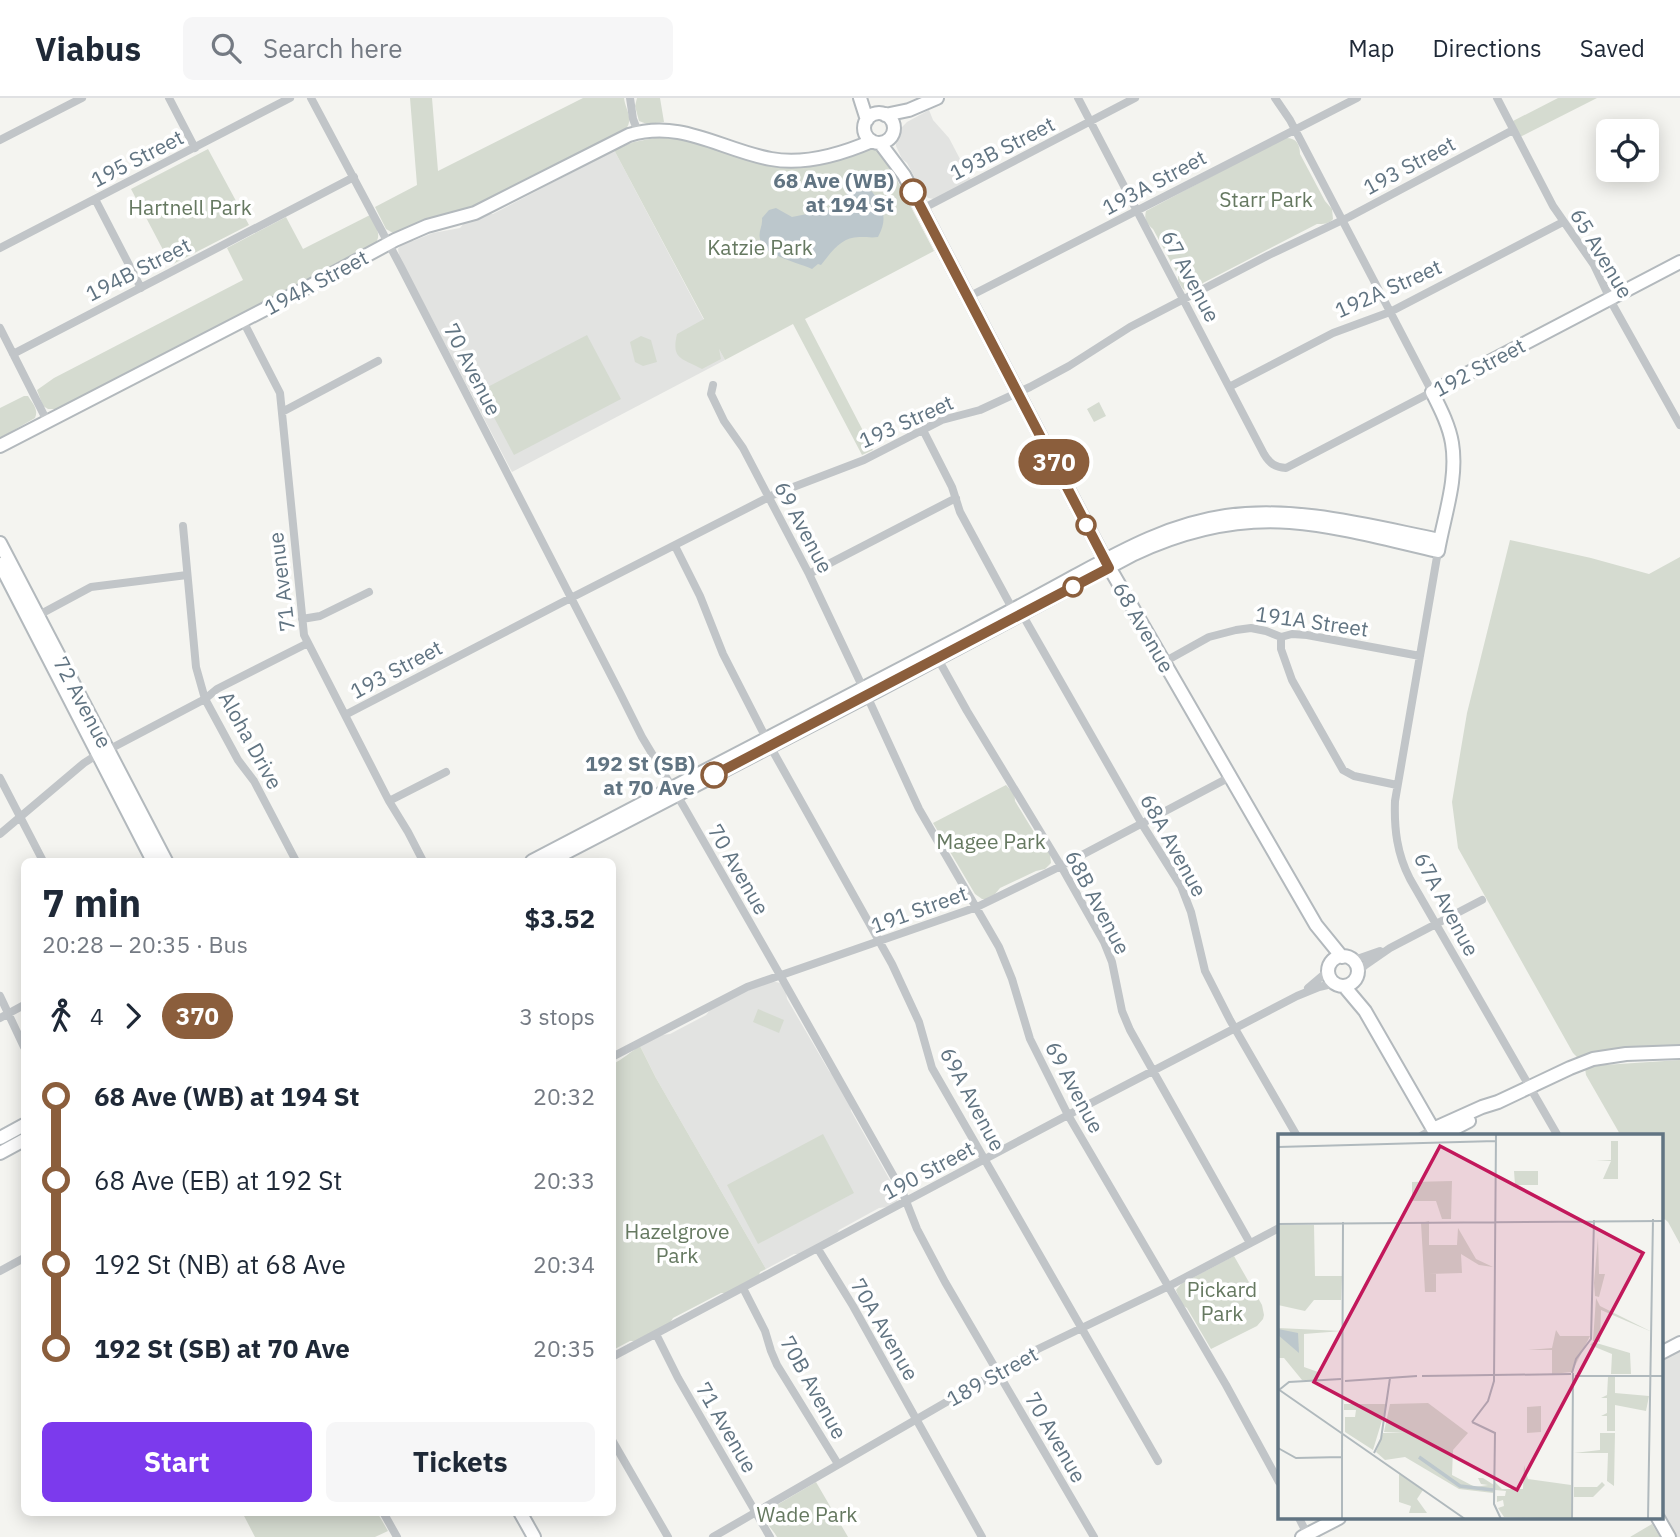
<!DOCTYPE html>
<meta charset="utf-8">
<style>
:root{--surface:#fff;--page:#f6f6f7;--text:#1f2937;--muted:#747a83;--line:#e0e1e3;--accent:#7c3aed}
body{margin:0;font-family:"IBM Plex Sans",sans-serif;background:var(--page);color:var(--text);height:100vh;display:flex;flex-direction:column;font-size:26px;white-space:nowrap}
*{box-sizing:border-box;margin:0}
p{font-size:23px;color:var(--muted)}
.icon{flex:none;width:38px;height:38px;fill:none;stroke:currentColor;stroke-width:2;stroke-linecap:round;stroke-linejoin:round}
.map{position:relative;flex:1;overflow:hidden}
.drawer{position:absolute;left:21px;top:760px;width:595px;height:658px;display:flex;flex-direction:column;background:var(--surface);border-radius:10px;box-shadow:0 4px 18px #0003}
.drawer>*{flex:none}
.badge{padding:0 14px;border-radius:23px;font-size:24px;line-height:46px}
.tools{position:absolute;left:1596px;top:21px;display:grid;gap:14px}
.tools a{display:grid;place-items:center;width:63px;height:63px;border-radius:10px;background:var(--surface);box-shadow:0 4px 18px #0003;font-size:35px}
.map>.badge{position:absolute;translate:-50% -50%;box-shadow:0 0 0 4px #fff}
.legs{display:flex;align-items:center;gap:10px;height:77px;padding:0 21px;font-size:23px}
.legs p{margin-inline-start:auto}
.head{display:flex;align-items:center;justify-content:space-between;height:119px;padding:0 21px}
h1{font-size:38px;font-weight:700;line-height:52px}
.button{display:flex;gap:14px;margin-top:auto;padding:14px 21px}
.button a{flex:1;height:80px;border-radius:10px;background:var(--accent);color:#fff;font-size:28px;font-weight:700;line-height:80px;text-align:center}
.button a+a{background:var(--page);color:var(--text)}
ul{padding:0 21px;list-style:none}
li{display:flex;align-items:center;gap:24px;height:84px;font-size:26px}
li i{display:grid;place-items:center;width:10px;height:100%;margin:0 9px;background:currentColor}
li i::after{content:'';width:18px;height:18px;margin:-9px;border:5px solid;border-radius:50%;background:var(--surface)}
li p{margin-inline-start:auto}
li:first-child i{background:linear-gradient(#0000 50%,currentColor 0)}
li:last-child i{background:linear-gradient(currentColor 50%,#0000 0)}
header{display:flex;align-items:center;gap:42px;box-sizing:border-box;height:98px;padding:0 35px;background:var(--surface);border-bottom:2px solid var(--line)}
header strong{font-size:33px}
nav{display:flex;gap:38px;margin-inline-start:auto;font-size:24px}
.search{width:490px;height:63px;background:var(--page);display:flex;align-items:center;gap:18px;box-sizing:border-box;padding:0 24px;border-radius:10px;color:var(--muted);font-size:26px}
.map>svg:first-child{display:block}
</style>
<header>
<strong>Viabus</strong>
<div class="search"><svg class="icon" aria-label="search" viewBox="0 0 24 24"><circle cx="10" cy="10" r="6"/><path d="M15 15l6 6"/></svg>Search here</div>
<nav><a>Map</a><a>Directions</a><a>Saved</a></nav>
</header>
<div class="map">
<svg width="1680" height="1439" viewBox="0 0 1680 1439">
<rect width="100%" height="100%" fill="#f4f4f0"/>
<path fill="#e2e3e1" d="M929,12L933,22L949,40L971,82L934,101L928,100L923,95L907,65L902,61L896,48V39L900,31L907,24Z
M613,50L725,262L512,374L399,158L398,151L402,145L408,142L413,143L433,135L460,130L464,125L487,116H493L586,67L587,64Z
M772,883L780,885L786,894L787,901L829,973L834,978L850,1004L851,1013L891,1084L895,1088L898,1092V1100L897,1104L887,1109L879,1110L839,1132L836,1137L800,1156H794L766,1171L656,980L640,948L662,937L670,936L706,917L710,912L744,894Z
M1680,1249V1439H1677L1661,1410V1259Z"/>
<path fill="#d5dbd0" d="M410,0H432L438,73L583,0H624C625,11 634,20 626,31L473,109L430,121L393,135L386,131L375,109L417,87Z
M637,0H660L664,24L647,26L639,23L635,8Z
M1558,0H1597L1520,39L1513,23Z
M660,39L690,42L757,64L790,69L823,65L871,47L875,49L892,68L898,84L934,153L805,221L873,352L862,357L793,226L725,262L719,251L721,261L702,271C682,260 671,262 677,236L704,221L613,50H619L634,44Z
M1284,40C1296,39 1300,46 1300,56L1325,103L1332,111L1333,121C1329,126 1323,126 1317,126L1203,185C1196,191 1192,195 1183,191L1178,183V177L1153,131C1146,125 1144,121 1146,113Z
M208,51L249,127L171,167L131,91Z
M370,117C374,126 383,136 375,146L305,186H299L56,311H48L43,308L37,292L54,280L243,182L227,150L286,119L303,151Z
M587,237L621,301L514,357L480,293Z
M641,238L651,242L657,264L643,268L635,264L630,244Z
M24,298H28C32,305 39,311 35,320L0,340V310Z
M1099,304L1106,318L1094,324L1087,311Z
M1510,442L1591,460L1649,476L1680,459V948C1646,951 1611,947 1578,960L1573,955L1458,750L1452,704L1467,615Z
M1006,687C1011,693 1015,694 1015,703L1043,749L1050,756L1051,765L1045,771L1036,773L1000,790L995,796L986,801H982L975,796L933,725Z
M758,911L784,922L779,935L753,924Z
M640,948L656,980L766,1171L760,1174L759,1177L726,1195H721L673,1220L670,1225L635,1243H630L613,1252V966C623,961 630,954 640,948Z
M1680,962V1146L1668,1124L1661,1118V1038H1621L1586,977L1585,970L1598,966L1604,967Z
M823,1036L854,1095L758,1146L727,1087Z
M1234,1158L1262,1207L1264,1217L1263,1221L1257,1228L1211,1251L1187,1210L1182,1207L1176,1192L1181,1186Z
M816,1384L848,1439H777C772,1429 758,1422 770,1411Z
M242,1414H377L388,1433L375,1439H255Z
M1652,1426L1660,1439H1630Z"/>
<path fill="#bcc7cc" d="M852,91C858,91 865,89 870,92C873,94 875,98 877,101C885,115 886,124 878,139C871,140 868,139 861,139C842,138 832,153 821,167L818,166L812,171C800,165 762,157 760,141C758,133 763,128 762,120L769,112L776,110L792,119L832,111Z"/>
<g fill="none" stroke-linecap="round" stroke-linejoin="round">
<g stroke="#b3b9bd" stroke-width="16">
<path id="secondary" d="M860,0L867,22
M864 30a15 15 0 1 1 30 0a15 15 0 1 1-30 0Z
M885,17L909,12L937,0
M880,45L904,77L922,111L1105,462L1316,827L1342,859
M0,348L308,189L395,142L427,128L475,115L629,37C682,21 721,52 771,61C804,67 842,56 872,43
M0,445L166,763
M0,466L153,763
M532,763C677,687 822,612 967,536C1003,517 1039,498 1075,478C1123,452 1170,426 1226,418C1298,408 1369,428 1440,442
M550,763L877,593L1134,456C1183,433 1236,420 1290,424C1340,428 1389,442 1438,453C1444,418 1458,381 1452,345C1449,327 1440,310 1432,294L1680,164
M1328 873a15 15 0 1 1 30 0a15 15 0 1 1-30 0Z
M1344,888L1365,913L1437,1038
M1433,1031L1482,1009L1498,1004L1570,970L1593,961L1626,956L1680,954
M1440,1038L1469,1023
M0,1040L24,1027
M0,1055L24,1042
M1661,1255L1680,1245
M520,1414L534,1439
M1658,1420L1669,1439
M1302,1439L1339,1420"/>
</g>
<path stroke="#c1c5c8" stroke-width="8" d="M169,0L195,50
M311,0L401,169L620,595L642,639L684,709L780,877L902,1093L917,1131L945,1184L1094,1439
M630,0L633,21L638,34
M1078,0L1264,356C1270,366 1275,369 1286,370L1432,294L1290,22L1275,0
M1497,0L1553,108L1594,167L1614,209L1680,327
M0,42L82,0
M95,101L141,190
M922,111L1135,0
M0,150L290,0
M968,199L1357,0
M243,223L280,295L304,537L389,703L408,734L423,763
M0,230L47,323
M13,256L354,79
M713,287L711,296L724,323L743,350L809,476L863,590
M1229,289L1333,235L1390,214L1563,124
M282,314L378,263
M923,332L952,389L960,414L1013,512
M183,428L196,569L205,601L238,662L254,683L296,763
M675,448L700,498L723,556L766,640
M1438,453L1395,703C1394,731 1397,756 1410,781L1558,1038
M809,476L956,400
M1022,516L1142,726L1181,788L1191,814L1205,873L1230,922L1297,1038
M37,518L91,489L187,477
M302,521L320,518L369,494
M1281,539V551L1292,582L1343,672L1354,678L1397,687
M938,561L967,613L1061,768L1104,844L1112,864L1122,913L1130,932L1250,1145
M1164,564L1209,539L1236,532L1251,530L1266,533L1281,539L1292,536L1307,537L1420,558
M867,598L919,711L999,849L1012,881L1030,941L1068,1017L1226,1287L1279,1384
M345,617L561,505L775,396L864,362L942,322L980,312L1030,289L1069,268L1130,229L1269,157L1349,119L1513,32
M770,648L892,866L919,924L932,970L1158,1363
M108,652L205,601L217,591L308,545
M0,680L43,763
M389,703L446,674
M0,736L84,665L98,656
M1349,860H1360L1380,853
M1357,876L1364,868L1390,850L1482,802
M1308,890L1328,873
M0,898L24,949
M0,920L24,907
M612,959L747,889L977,809L1061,768L1230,679
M1421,1038L1433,1031
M818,1151L853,1208L982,1439
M0,1173L24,1160
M743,1190L765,1233L771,1253L777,1267L838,1366
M656,1236L678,1280L770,1439
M612,1259L1068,1017L1297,898L1319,889L1336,885
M612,1342L668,1439
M383,1414L397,1439
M1299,1420L1307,1436
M713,1439L1038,1251L1167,1189L1279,1130"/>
<use href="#secondary" stroke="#fff" stroke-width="12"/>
</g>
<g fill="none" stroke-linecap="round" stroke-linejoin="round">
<g stroke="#fff" stroke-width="16">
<path id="line-1" d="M714,677L1109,470L913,94"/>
</g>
<use href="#line-1" stroke="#8b5e3c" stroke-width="10"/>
</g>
<g fill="#fff" stroke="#8b5e3c" stroke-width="3.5">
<circle cx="913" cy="94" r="12"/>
<circle cx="1086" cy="427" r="9"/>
<circle cx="1073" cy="489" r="9"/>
<circle cx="714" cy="677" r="12"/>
</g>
<g text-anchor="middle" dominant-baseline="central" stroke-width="7" stroke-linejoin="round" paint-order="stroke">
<g font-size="21" fill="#617482" stroke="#fff">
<text transform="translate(1002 50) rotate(-27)">193B Street</text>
<text transform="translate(137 60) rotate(-27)">195 Street</text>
<text transform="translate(1409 67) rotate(-28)">193 Street</text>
<text transform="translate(1154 84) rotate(-28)">193A Street</text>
<text transform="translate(1602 155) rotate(59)">65 Avenue</text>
<text transform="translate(138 171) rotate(-27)">194B Street</text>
<text transform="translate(1191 178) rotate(62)">67 Avenue</text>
<text transform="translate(316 184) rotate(-28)">194A Street</text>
<text transform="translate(1388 190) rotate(-24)">192A Street</text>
<text transform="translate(1479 269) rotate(-28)">192 Street</text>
<text transform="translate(473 271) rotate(63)">70 Avenue</text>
<text transform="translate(906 323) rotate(-24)">193 Street</text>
<text transform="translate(804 429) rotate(62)">69 Avenue</text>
<text transform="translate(281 484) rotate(-97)">71 Avenue</text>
<text transform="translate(1312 523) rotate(8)">191A Street</text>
<text transform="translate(1144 529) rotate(60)">68 Avenue</text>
<text transform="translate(396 571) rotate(-28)">193 Street</text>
<text transform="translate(83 604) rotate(62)">72 Avenue</text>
<text transform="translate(251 642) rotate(61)">Aloha Drive</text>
<text transform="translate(1174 747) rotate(61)">68A Avenue</text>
<text transform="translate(739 771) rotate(60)">70 Avenue</text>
<text transform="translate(1098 804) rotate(62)">68B Avenue</text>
<text transform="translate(1447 806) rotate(62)">67A Avenue</text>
<text transform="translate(919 811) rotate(-20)">191 Street</text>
<text transform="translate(1075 989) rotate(62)">69 Avenue</text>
<text transform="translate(973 1001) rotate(62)">69A Avenue</text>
<text transform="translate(928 1072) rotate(-28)">190 Street</text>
<text transform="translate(885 1231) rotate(60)">70A Avenue</text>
<text transform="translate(992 1278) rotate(-29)">189 Street</text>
<text transform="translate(814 1289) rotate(61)">70B Avenue</text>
<text transform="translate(727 1329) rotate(60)">71 Avenue</text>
<text transform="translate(1056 1339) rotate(60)">70 Avenue</text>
</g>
<g font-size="21" font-weight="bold" fill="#617482" stroke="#fff" text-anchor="end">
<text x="894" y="82">68 Ave (WB)<tspan x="894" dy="24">at 194 St</tspan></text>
<text x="695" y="665">192 St (SB)<tspan x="695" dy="24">at 70 Ave</tspan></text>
</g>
<g font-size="21" fill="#667961" stroke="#fff">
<text x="1266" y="101">Starr Park</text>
<text x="190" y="109">Hartnell Park</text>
<text x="760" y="149">Katzie Park</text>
<text x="991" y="743">Magee Park</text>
<text x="677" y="1133">Hazelgrove<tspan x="677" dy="24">Park</tspan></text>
<text x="1222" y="1191">Pickard<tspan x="1222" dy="24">Park</tspan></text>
<text x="807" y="1416">Wade Park</text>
</g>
</g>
<g transform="translate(1278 1036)">
<rect width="385" height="385" fill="#f4f4f0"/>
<path d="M333,7H340V45H325L333,27L318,26H333ZM236,37H260V51H237ZM174,47L173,85H164L158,67H134V48ZM151,87V111H179L180,94L198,125L215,133L201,131L183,120L184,139L151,140H158V158H147L143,89ZM0,91H36L37,142H64L63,166H36L27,177L0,171ZM320,103L321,140H327L321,163L317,162L316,149ZM318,164L322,172L374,198L323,176L322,208L315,207ZM0,194L64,197L26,200V233L40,238V246H24L6,224H0ZM278,196L282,202H312L294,238L274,240V216H250L274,214ZM315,208L352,219L353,240H333L334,220L312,211ZM330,243H337V259L371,262L368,277L337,271V297H329V282H323L329,279V264H323L329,261ZM150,269L190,299L175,316L174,341L197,353L210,351L203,350L200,344H205L216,351L215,359L181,355L127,323L107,326L98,318L105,299H127L106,298L112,270ZM66,270H109L95,316L67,298V283H77L78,276H66ZM263,272V298L249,299V273ZM322,299H337L336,352L329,347L330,319H296L322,316ZM246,331L250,345L293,351V385L226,383L220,374L226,372L225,366L219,368V362H227L228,357L217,356V348L224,355H245ZM121,340L145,356L139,365L149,379H131L133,372L121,368ZM324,348L327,351L315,363H296V353H319Z" fill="#d5dbd0"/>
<path d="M0,195L20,199L21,219L0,201Z" fill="#bcc7cc"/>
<path fill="none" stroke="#bcc7cc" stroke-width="3.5" d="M141,323L182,352L215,356"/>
<path fill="none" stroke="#b0b9bd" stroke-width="2" d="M0,13L218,7M0,90L385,87M294,239L298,225L313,205L316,86M144,242L293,240M297,242H385M67,247L139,242M0,255L187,385M1,256L11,248L63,245M194,288L217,299L216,370L223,385M194,288L210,267L216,247L218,0M0,314L18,324L64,323M96,319L103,305L112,244M64,323L65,88M64,385V323M294,385L295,239V250M370,385L375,85"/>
<path fill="#c2185b" fill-opacity="0.15" stroke="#c2185b" stroke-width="3.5" d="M162,12L365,119L239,356L36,248Z"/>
<rect width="385" height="385" fill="none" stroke="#617482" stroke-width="3.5"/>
</g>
</svg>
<div class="tools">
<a><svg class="icon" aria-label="locate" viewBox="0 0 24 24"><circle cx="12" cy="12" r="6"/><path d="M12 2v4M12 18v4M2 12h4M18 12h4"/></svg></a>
</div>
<b class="badge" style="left:1054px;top:364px;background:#8b5e3c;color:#fff">370</b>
<section class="drawer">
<div class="head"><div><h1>7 min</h1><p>20:28 – 20:35 · Bus</p></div><b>$3.52</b></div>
<div class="legs"><svg class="icon" aria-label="walk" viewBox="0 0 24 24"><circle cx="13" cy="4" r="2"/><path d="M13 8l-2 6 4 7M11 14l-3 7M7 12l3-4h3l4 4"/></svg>4<svg class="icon" aria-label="forward" viewBox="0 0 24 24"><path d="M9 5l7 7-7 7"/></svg><b class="badge" style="background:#8b5e3c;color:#fff">370</b><p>3 stops</p></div>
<ul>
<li><i style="color:#8b5e3c"></i><b>68 Ave (WB) at 194 St</b><p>20:32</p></li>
<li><i style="color:#8b5e3c"></i><span>68 Ave (EB) at 192 St</span><p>20:33</p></li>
<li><i style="color:#8b5e3c"></i><span>192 St (NB) at 68 Ave</span><p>20:34</p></li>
<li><i style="color:#8b5e3c"></i><b>192 St (SB) at 70 Ave</b><p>20:35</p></li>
</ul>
<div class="button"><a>Start</a><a>Tickets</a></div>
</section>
</div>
